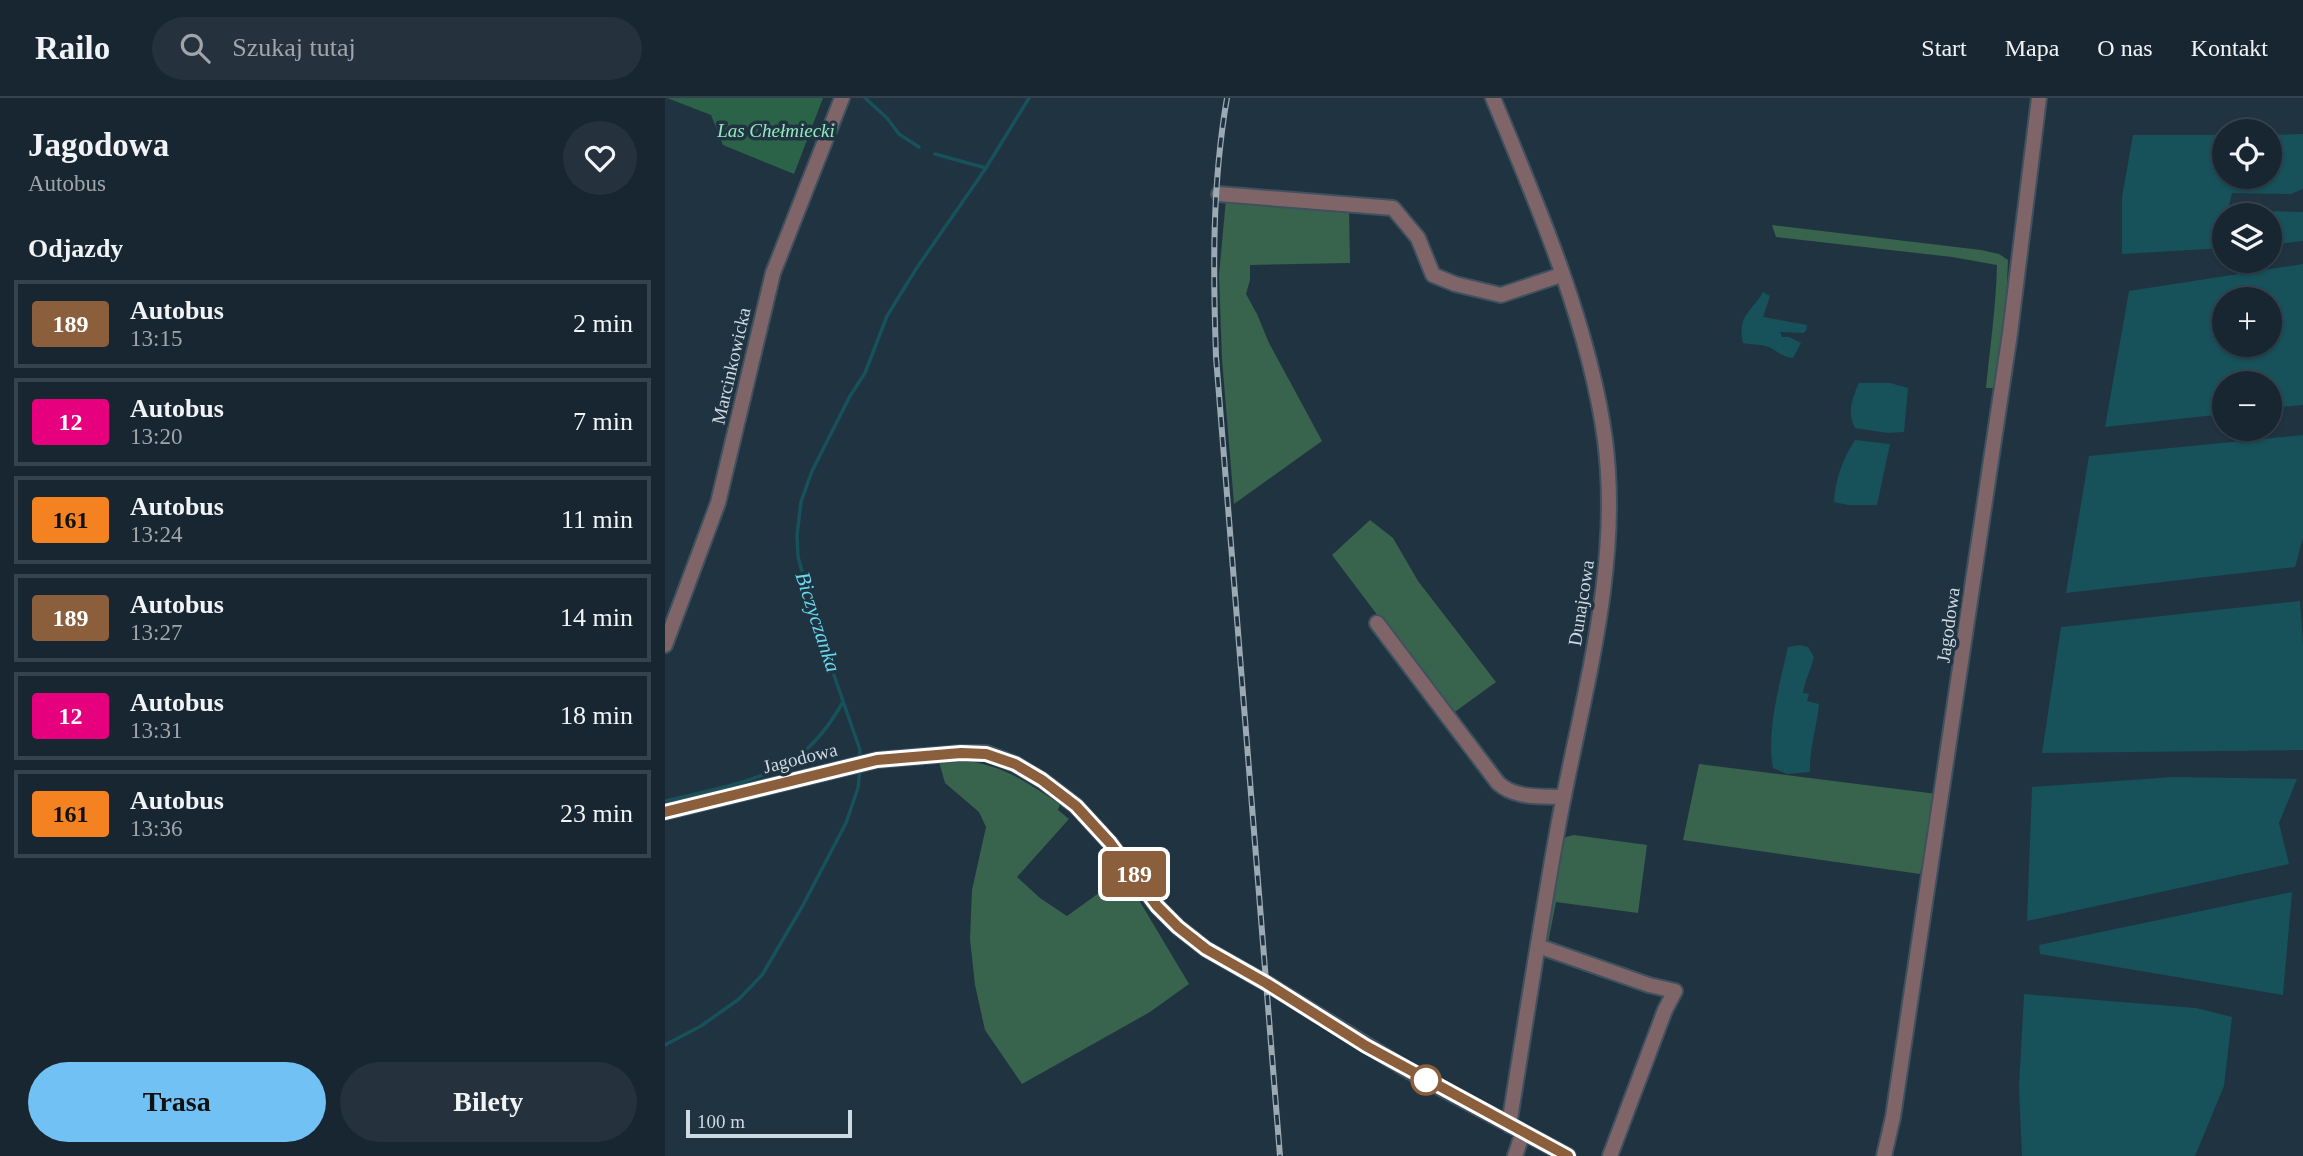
<!DOCTYPE html>
<html lang="pl">
<meta charset="utf-8">
<style>
:root{--surface:#182631;--page:#25323d;--text:#f1f3f6;--muted:#9fa5ab;--line:#36434d;--accent:#72c1f5}
body{margin:0;font-family:"Times New Roman",serif;background:var(--page);color:var(--text);height:100vh;display:flex;flex-direction:column;font-size:26px;white-space:nowrap}
*{box-sizing:border-box;margin:0}
p{font-size:23px;color:var(--muted)}
.icon{flex:none;width:38px;height:38px;fill:none;stroke:currentColor;stroke-width:2;stroke-linecap:round;stroke-linejoin:round}
.map{position:relative;flex:1;overflow:hidden}
.panel{display:flex;flex-direction:column;background:var(--surface);width:665px}
.panel>*{flex:none}
.badge{padding:0 14px;border-radius:5px;font-size:24px;line-height:46px}
.buttons{position:absolute;left:1547px;top:21px;display:grid;gap:14px}
.buttons a{display:grid;place-items:center;width:70px;height:70px;border-radius:50%;background:var(--surface);box-shadow:0 2px 5px #0004,0 0 0 2px var(--line);font-size:35px}
.scale{position:absolute;left:21px;bottom:18px;width:166px;box-sizing:border-box;padding-left:7px;border:4px solid #cedae2;border-top:0;font-size:19px;line-height:24px;white-space:nowrap;color:#cedae2;-webkit-text-stroke:5px #203341;paint-order:stroke}
.map>.badge{position:absolute;translate:-50% -50%;box-shadow:0 0 0 4px #fff}
h2{padding:0 28px;font-size:26px;line-height:63px}
.round{display:grid;place-items:center;flex:none;width:74px;height:74px;border-radius:37px;background:var(--page)}
.summary{display:flex;align-items:center;justify-content:space-between;height:119px;padding:0 28px}
h1{font-size:33px;font-weight:600;line-height:52px}
.button{display:flex;gap:14px;margin-top:auto;padding:14px 28px}
.button a{flex:1;height:80px;border-radius:42px;background:var(--accent);color:#111;font-size:28px;font-weight:600;line-height:80px;text-align:center}
.button a+a{background:var(--page);color:var(--text)}
ul{padding:0;list-style:none}
li{display:flex;align-items:center;gap:21px;height:88px;margin:0 14px 10px;padding:0 14px;border:4px solid var(--line);border-radius:0px}
li div{flex:1}
li b{display:block;font-size:26px}
li em{font-style:normal}
li .badge{min-width:77px;font-weight:700;text-align:center}
header{display:flex;align-items:center;gap:42px;box-sizing:border-box;height:98px;padding:0 35px;background:var(--surface);border-bottom:2px solid var(--line)}
header strong{font-size:33px}
nav{display:flex;gap:38px;margin-inline-start:auto;font-size:24px}
.search{width:490px;height:63px;background:var(--page);display:flex;align-items:center;gap:18px;box-sizing:border-box;padding:0 24px;border-radius:38px;color:var(--muted);font-size:26px}
main{display:flex;flex:1;min-height:0}
.map>svg:first-child{display:block}
</style>
<header>
<strong>Railo</strong>
<div class="search"><svg class="icon" aria-label="search" viewBox="0 0 24 24"><circle cx="10" cy="10" r="6"/><path d="M15 15l6 6"/></svg>Szukaj tutaj</div>
<nav><a>Start</a><a>Mapa</a><a>O nas</a><a>Kontakt</a></nav>
</header>
<main>
<section class="panel">
<div class="summary"><div><h1>Jagodowa</h1><p>Autobus</p></div><a class="round"><svg class="icon" aria-label="heart" viewBox="0 0 24 24"><path d="M12 20l-8-8c-3-5 5-10 8-4 3-6 11-1 8 4z"/></svg></a></div>
<h2>Odjazdy</h2>
<ul>
<li><span class="badge" style="background:#8b5e3c;color:#fff">189</span><div><b>Autobus</b><p>13:15</p></div><em>2 min</em></li>
<li><span class="badge" style="background:#e6007e;color:#fff">12</span><div><b>Autobus</b><p>13:20</p></div><em>7 min</em></li>
<li><span class="badge" style="background:#f58220;color:#111">161</span><div><b>Autobus</b><p>13:24</p></div><em>11 min</em></li>
<li><span class="badge" style="background:#8b5e3c;color:#fff">189</span><div><b>Autobus</b><p>13:27</p></div><em>14 min</em></li>
<li><span class="badge" style="background:#e6007e;color:#fff">12</span><div><b>Autobus</b><p>13:31</p></div><em>18 min</em></li>
<li><span class="badge" style="background:#f58220;color:#111">161</span><div><b>Autobus</b><p>13:36</p></div><em>23 min</em></li>
</ul>
<div class="button"><a>Trasa</a><a>Bilety</a></div>
</section>
<div class="map">
<svg width="1638" height="1058" viewBox="0 0 1638 1058">
<rect width="100%" height="100%" fill="#203341"/>
<path fill="#38634d" d="M561,101L684,111L685,165L585,167V182L581,196L592,216L604,245L657,343L569,406L557,261L554,177Z
M1107,127L1316,152L1334,156L1343,162L1341,211L1331,290H1321C1325,249 1331,209 1332,167L1287,159L1111,139Z
M705,422L728,440L753,483L831,584L787,616L667,457Z
M284,661C336,665 353,679 395,706L393,712L404,721L352,779L375,800L402,818L459,777L524,886L485,914L357,986L320,932L310,887L305,841L307,792L321,729L314,714L280,685L274,664Z
M1034,666L1272,696L1255,776L1018,742Z
M909,737L982,747L973,815L891,804L882,850L878,840L896,746L901,739Z"/>
<path fill="#2b6348" d="M2,0H158L129,76L58,47L46,17Z"/>
<path fill="#17515a" fill-rule="evenodd" d="M1638,36V91L1626,96L1567,95L1563,112L1638,114V143L1605,147V117H1559V150L1457,156V99L1468,37H1559V79H1605V37Z
M1638,166V307L1605,310V285H1559V316L1440,329L1464,193ZM1559,201H1605V247H1559Z
M1098,194L1105,198L1098,219L1142,227L1141,233L1138,235L1115,234L1117,239H1124L1136,245L1128,260C1114,258 1111,251 1101,248C1094,246 1086,247 1078,245C1072,217 1086,215 1098,194Z
M1194,285H1225L1243,290L1239,334L1223,335L1190,330C1182,315 1187,300 1194,285Z
M1638,337V440L1630,469L1401,495L1424,358Z
M1190,342L1225,346L1212,407H1183L1169,404C1170,382 1178,360 1190,342Z
M1635,503L1638,546V652L1377,655L1396,529Z
M1135,547L1143,549L1149,559C1146,572 1140,582 1138,595L1144,596L1142,603L1154,606C1152,629 1144,651 1145,674L1122,676L1108,670C1101,633 1115,585 1123,549Z
M1508,679L1632,681L1614,725L1624,766L1362,823L1367,689Z
M1627,794L1618,897L1375,856L1374,847Z
M1359,896L1531,910L1567,919L1559,988L1530,1058H1357L1354,989Z"/>
<g fill="none" stroke-linecap="round" stroke-linejoin="round">
<path stroke="#17515a" stroke-width="3.5" d="M200,0L222,20L234,36L254,49
M270,56L321,70
M195,663V652L153,531L133,459L132,437L136,404L147,373L185,298L200,275L222,218L251,171L321,70L364,0
M0,703C45,692 100,684 137,655C154,642 167,623 178,604
M0,947L36,928L74,901L97,877L137,809L181,725L193,690L195,670"/>
<g stroke="#3f515e" stroke-width="18">
<path id="minor" d="M828,0C872,105 925,229 940,342C957,472 916,602 893,729C875,828 860,928 844,1027
M554,96L728,110L753,140L768,177L790,186L836,197L896,177
M712,525L833,685C850,701 876,698 899,699
M0,547L53,405L108,175L177,0
M0,714L212,662L296,655H321L350,666L377,682L411,708L445,745L492,808L513,829L541,851L601,885L746,974L903,1058
M873,848L984,887L1010,893L1000,912L945,1058
M850,1058L858,1034
M1219,1058L1228,1019L1345,235L1374,0"/>
</g>
<use href="#minor" stroke="#7f6568" stroke-width="14"/>
<g stroke="#9caab3" stroke-width="6">
<path id="rail" d="M562,0C547,86 548,172 551,259L615,1058"/>
</g>
<use href="#rail" stroke="#203341" stroke-width="3.5" stroke-dasharray="10" stroke-linecap="butt"/>
</g>
<g fill="none" stroke-linecap="round" stroke-linejoin="round">
<g stroke="#fff" stroke-width="16">
<path id="line" d="M0,714L212,662L296,655L321,656L350,666L377,682L411,708L445,745L492,808L513,829L541,851L601,885L701,948L903,1058"/>
</g>
<use href="#line" stroke="#8b5e3c" stroke-width="10"/>
</g>
<circle fill="#fff" stroke="#8b5e3c" stroke-width="3.5" cx="761" cy="982" r="14"/>
<g text-anchor="middle" dominant-baseline="central" stroke-width="7" stroke-linejoin="round" paint-order="stroke">
<g font-size="19" font-style="italic" fill="#94eabe" stroke="#203341">
<text x="111" y="32">Las Chełmiecki</text>
</g>
<g font-size="19" fill="#cedae2" stroke="#203341">
<text transform="translate(66 268) rotate(-77)">Marcinkowicka</text>
<text transform="translate(916 505) rotate(-81)">Dunajcowa</text>
<text transform="translate(1283 527) rotate(-82)">Jagodowa</text>
<text transform="translate(135 660) rotate(-14)">Jagodowa</text>
</g>
<g font-size="21" font-style="italic" fill="#69d8ec" stroke="#203341">
<text transform="translate(153 524) rotate(72)">Biczyczanka</text>
</g>
</g>
</svg>
<div class="buttons">
<a><svg class="icon" aria-label="locate" viewBox="0 0 24 24"><circle cx="12" cy="12" r="6"/><path d="M12 2v4M12 18v4M2 12h4M18 12h4"/></svg></a>
<a><svg class="icon" aria-label="layers" viewBox="0 0 24 24"><path d="M12 4l9 5-9 5-9-5zM3 14l9 5 9-5"/></svg></a>
<a>+</a>
<a>−</a>
</div>
<div class="scale">100 m</div>
<b class="badge" style="left:469px;top:776px;background:#8b5e3c;color:#fff">189</b>
</div>
</main>
